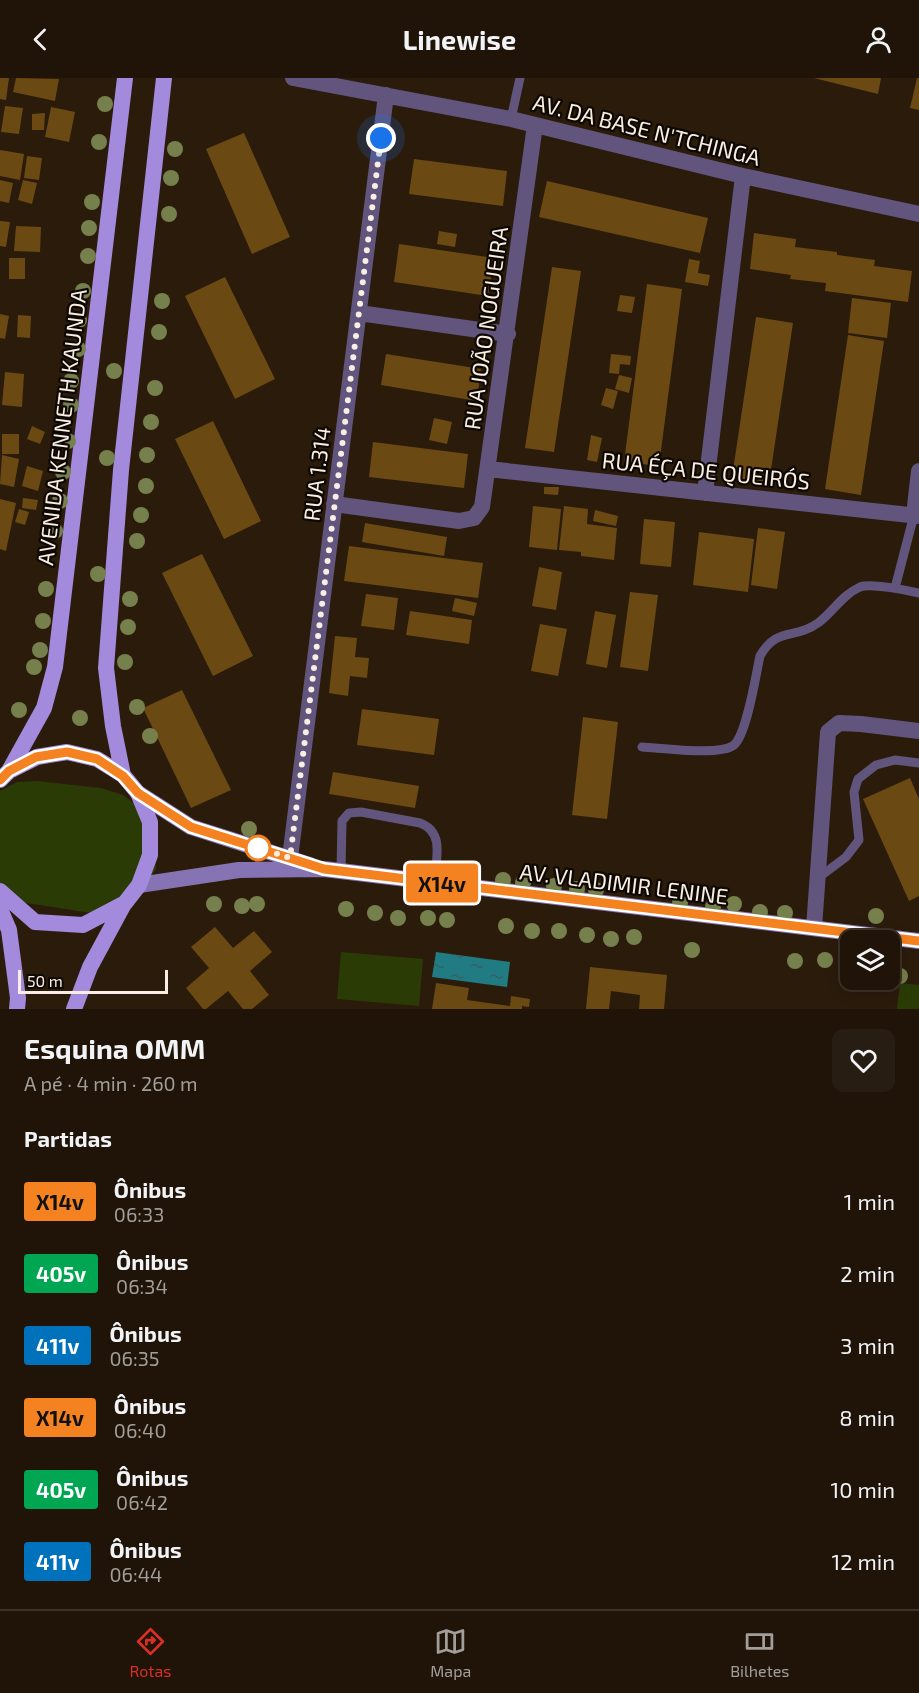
<!DOCTYPE html>
<html lang="pt">
<meta charset="utf-8">
<style>
:root{--surface:#201408;--page:#281d12;--text:#f1f3f6;--muted:#a29e9c;--line:#3d3329;--accent:#d93025}
body{margin:0;font-family:"Exo 2",sans-serif;background:var(--page);color:var(--text);height:100vh;display:flex;flex-direction:column;font-size:22px;white-space:nowrap}
*{box-sizing:border-box;margin:0}
p{font-size:20px;color:var(--muted)}
.icon{flex:none;width:33px;height:33px;fill:none;stroke:currentColor;stroke-width:2;stroke-linecap:round;stroke-linejoin:round}
.map{position:relative;height:931px;overflow:hidden}
.drawer{display:flex;flex-direction:column;background:var(--surface);flex:1}
.drawer>*{flex:none}
.badge{padding:0 12px;border-radius:4px;font-size:21px;line-height:39px}
.fabs{position:absolute;left:840px;top:852px;display:grid;gap:12px}
.fabs a{display:grid;place-items:center;width:60px;height:60px;border-radius:12px;background:var(--surface);box-shadow:0 3px 15px #0003,0 0 0 2px var(--line);font-size:30px}
.scale{position:absolute;left:18px;bottom:15px;width:150px;box-sizing:border-box;padding-left:6px;border:3px solid #faeee4;border-top:0;font-size:16px;line-height:21px;white-space:nowrap;color:#faeee4;-webkit-text-stroke:4px #0e0803;paint-order:stroke}
.you{position:absolute;width:30px;height:30px;margin:-15px;border:4px solid #fff;border-radius:50%;background:#1a73e8;box-shadow:0 0 0 9px #1a73e833}
.map>.badge{position:absolute;translate:-50% -50%;box-shadow:0 0 0 3px #fff}
h2{padding:0 24px;font-size:22px;line-height:54px}
.round{display:grid;place-items:center;flex:none;width:63px;height:63px;border-radius:12px;background:var(--page)}
.overview{display:flex;align-items:center;justify-content:space-between;height:102px;padding:0 24px}
h1{font-size:28px;font-weight:700;line-height:45px}
ul{padding:0;list-style:none}
li{display:flex;align-items:center;gap:18px;height:72px;padding:0 24px}
li div{flex:1}
li b{display:block;font-size:22px}
li em{font-style:normal}
li .badge{min-width:66px;font-weight:700;text-align:center}
header{display:flex;justify-content:space-between;align-items:center;height:78px;padding:0 24px;background:var(--surface);font-size:27px;font-weight:700}
.tabs{display:flex;justify-content:space-around;align-items:center;height:84px;border-top:2px solid var(--line);background:var(--surface);font-size:16px;color:var(--muted)}
.tabs a{display:grid;justify-items:center;gap:3px}
.tabs .selected{color:var(--accent)}
.map>svg:first-child{display:block}
</style>
<header><svg class="icon" aria-label="back" viewBox="0 0 24 24"><path d="M15 5l-7 7 7 7"/></svg>Linewise<svg class="icon" aria-label="person" viewBox="0 0 24 24"><circle cx="12" cy="8" r="4"/><path d="M4 21q1-7 8-7t8 7"/></svg></header>
<div class="map">
<svg width="919" height="931" viewBox="0 0 919 931">
<defs>
<pattern id="water-ripples" width="26" height="14" patternUnits="userSpaceOnUse" patternTransform="scale(1.5)"><rect width="26" height="14" fill="#217b83"/><path d="M2 4q2-2 4 0t4 0M15 11q2-2 4 0t4 0" fill="none" stroke="#366164"/></pattern>
</defs>
<rect width="100%" height="100%" fill="#2b1b0b"/>
<path fill="#2b3b06" d="M36,703L101,710L123,717L139,729L156,765V791L142,812L91,835L20,824L0,812V713L17,704Z
M341,874L423,881L419,928L337,921Z
M900,905L919,907V931H897Z"/>
<path fill="url(#water-ripples)" d="M436,874L510,884L507,909L432,899Z"/>
<path fill="#6b4913" d="M0,0H9L6,22L0,21Z
M16,0L59,1L55,23L13,14Z
M814,0H881L878,16Z
M917,0H919V32L910,30Z
M5,28L23,30L19,56L1,54Z
M51,29L75,34L69,64L45,59Z
M45,35L44,52H32V36Z
M244,55L290,159L252,176L206,71Z
M0,72L24,76L20,102L0,98Z
M27,78L42,80L39,102L24,100Z
M414,81L507,93L503,128L409,116Z
M0,102L13,105L9,125L0,123Z
M23,102L37,105L32,126L18,122Z
M547,103L708,140L700,175L539,139Z
M0,143L10,144L6,169L0,168Z
M16,148L41,149L40,174L14,173Z
M439,153L457,156L455,169L437,166Z
M754,155L796,161L795,169L837,174V177L875,182L874,188L912,193L908,224L825,213L826,205L790,201L791,197L750,191Z
M399,166L494,180L488,218L394,204Z
M9,180H25V201H9Z
M689,181L700,183L698,195L710,197L708,208L685,204Z
M552,189L581,193L554,374L525,370Z
M225,199L275,301L235,321L185,218Z
M647,206L682,211L659,388L624,384Z
M620,217L635,219L632,235L617,233Z
M852,220L891,225L887,260L848,255Z
M0,236L9,238L5,261L0,260Z
M18,237L31,238L30,260L17,259Z
M756,239L793,245L769,405L732,399Z
M848,257L884,263L861,417L825,411Z
M386,276L481,291L477,323L381,307Z
M611,276L631,278L630,287L620,286L619,296L609,295Z
M5,294L24,296L22,329L2,327Z
M619,297L632,300L629,315L615,311Z
M606,310L618,313L613,331L601,327Z
M434,340L452,344L447,366L429,362Z
M213,343L261,443L224,461L175,361Z
M32,348L45,354L40,366L27,361Z
M2,356H19V376H2Z
M591,357L602,360L597,384L587,382Z
M373,364L468,376L464,410L369,399Z
M2,377L19,381L14,409L0,406Z
M27,388L43,393L38,413L22,408Z
M544,409H559L558,417L544,416Z
M23,420L38,422L36,432L22,430Z
M0,421L16,425L6,473L0,471Z
M533,428L561,431L557,472L529,469Z
M564,428L588,431L587,446L617,450L614,482L581,478V474L559,472Z
M19,431L29,434L25,447L15,444Z
M595,432L618,438L616,448L593,443Z
M644,441L675,444L671,489L640,486Z
M365,445L447,459L444,478L362,464Z
M758,450L785,454L777,511L751,507Z
M699,454L754,461L748,514L693,507Z
M349,468L483,485L478,520L344,503Z
M202,476L253,578L213,598L162,495Z
M539,489L562,494L556,532L532,528Z
M630,514L658,517L648,593L620,589Z
M366,516L398,520L394,552L361,548Z
M455,520L477,525L474,538L452,533Z
M410,533L472,542L469,566L406,557Z
M595,533L616,537L607,590L586,586Z
M540,546L567,551L558,598L531,593Z
M335,558L357,560L355,579L369,580L367,600L350,598L348,618L329,615Z
M182,612L231,712L191,730L143,630Z
M362,631L439,641L434,677L357,667Z
M583,639L618,644L607,741L572,737Z
M333,694L419,708L415,730L329,716Z
M910,700L919,721V818L909,823L863,721Z
M215,849L233,870L254,853L272,874L250,893L269,917L252,931H243L228,913L206,931H203L186,910L209,890L191,869Z
M590,889L667,897L664,931H639L640,917L611,913L609,931H586Z
M436,905L469,910L467,922L510,928L511,918L530,921L529,929L522,928V931H432Z"/>
<g fill="none" stroke-linecap="round" stroke-linejoin="round">
<path stroke="#61557d" stroke-width="9" d="M511,41L520,0
M895,510L914,437
M642,669C662,670 721,678 734,667C747,656 756,596 760,578C777,548 795,562 818,545C833,534 842,517 860,509C871,505 906,512 919,515
M341,793L342,743L349,735L361,734L420,745C445,754 436,782 434,804
M818,800L846,779L859,762L854,714L858,701L876,687L895,682L919,685"/>
<path stroke="#61557d" stroke-width="16" d="M293,0L511,41L743,98L919,136
M359,235L508,256
M488,391L919,438
M705,415L743,98
M334,426L459,443L474,440L482,429L535,47
M914,437L919,393
M290,780L386,17
M814,850L828,654L839,645L861,646L919,653"/>
<path stroke="#8673b3" stroke-width="16" d="M138,715L191,749L310,787
M139,807L239,792L324,791L919,863"/>
<path stroke="#a38adc" stroke-width="16" d="M9,693L44,630L55,589L125,0
M123,697L113,648L106,590L121,392L164,0
M0,702L9,693L37,679L67,674L97,681L123,697L138,715L150,744V777L139,807L125,825L83,847L35,844L0,813
M0,831L9,852L18,920L17,931
M74,931L90,889L124,826"/>
</g>
<g fill="#76804c">
<circle cx="105" cy="26" r="8"/>
<circle cx="99" cy="64" r="8"/>
<circle cx="175" cy="71" r="8"/>
<circle cx="171" cy="100" r="8"/>
<circle cx="92" cy="124" r="8"/>
<circle cx="169" cy="136" r="8"/>
<circle cx="89" cy="150" r="8"/>
<circle cx="88" cy="178" r="8"/>
<circle cx="83" cy="213" r="8"/>
<circle cx="162" cy="223" r="8"/>
<circle cx="79" cy="242" r="8"/>
<circle cx="159" cy="254" r="8"/>
<circle cx="78" cy="271" r="8"/>
<circle cx="114" cy="293" r="8"/>
<circle cx="71" cy="303" r="8"/>
<circle cx="155" cy="310" r="8"/>
<circle cx="71" cy="327" r="8"/>
<circle cx="151" cy="344" r="8"/>
<circle cx="68" cy="363" r="8"/>
<circle cx="147" cy="377" r="8"/>
<circle cx="107" cy="380" r="8"/>
<circle cx="63" cy="394" r="8"/>
<circle cx="146" cy="408" r="8"/>
<circle cx="60" cy="423" r="8"/>
<circle cx="141" cy="437" r="8"/>
<circle cx="55" cy="453" r="8"/>
<circle cx="137" cy="463" r="8"/>
<circle cx="98" cy="496" r="8"/>
<circle cx="46" cy="511" r="8"/>
<circle cx="130" cy="521" r="8"/>
<circle cx="43" cy="543" r="8"/>
<circle cx="128" cy="549" r="8"/>
<circle cx="40" cy="572" r="8"/>
<circle cx="125" cy="584" r="8"/>
<circle cx="34" cy="589" r="8"/>
<circle cx="137" cy="629" r="8"/>
<circle cx="19" cy="632" r="8"/>
<circle cx="80" cy="640" r="8"/>
<circle cx="150" cy="658" r="8"/>
<circle cx="249" cy="751" r="8"/>
<circle cx="503" cy="802" r="8"/>
<circle cx="523" cy="805" r="8"/>
<circle cx="554" cy="808" r="8"/>
<circle cx="577" cy="811" r="8"/>
<circle cx="596" cy="812" r="8"/>
<circle cx="680" cy="825" r="8"/>
<circle cx="214" cy="826" r="8"/>
<circle cx="257" cy="826" r="8"/>
<circle cx="734" cy="826" r="8"/>
<circle cx="242" cy="828" r="8"/>
<circle cx="713" cy="829" r="8"/>
<circle cx="346" cy="831" r="8"/>
<circle cx="760" cy="834" r="8"/>
<circle cx="375" cy="835" r="8"/>
<circle cx="785" cy="835" r="8"/>
<circle cx="876" cy="838" r="8"/>
<circle cx="398" cy="840" r="8"/>
<circle cx="428" cy="840" r="8"/>
<circle cx="447" cy="842" r="8"/>
<circle cx="506" cy="848" r="8"/>
<circle cx="532" cy="853" r="8"/>
<circle cx="559" cy="853" r="8"/>
<circle cx="587" cy="857" r="8"/>
<circle cx="634" cy="859" r="8"/>
<circle cx="611" cy="861" r="8"/>
<circle cx="692" cy="872" r="8"/>
<circle cx="825" cy="882" r="8"/>
<circle cx="795" cy="883" r="8"/>
<circle cx="900" cy="898" r="8"/>
</g>
<g fill="none" stroke-linecap="round" stroke-linejoin="round">
<g stroke="#fff" stroke-width="14">
<path id="line" d="M0,702L9,693L36,679L67,674L97,681L123,698L138,715L191,749L324,791L919,863"/>
</g>
<use href="#line" stroke="#f58220" stroke-width="9"/>
<path stroke="#faeee4" stroke-width="6" stroke-dasharray="0 10.8" d="M258,770L252,768L290,780L381,60"/>
</g>
<circle fill="#fff" stroke="#f58220" stroke-width="3" cx="258" cy="770" r="12"/>
<g text-anchor="middle" dominant-baseline="central" stroke-width="4.5" stroke-linejoin="round" paint-order="stroke">
<g font-size="22" fill="#faeee4" stroke="#0e0803">
<text transform="translate(647 51) rotate(14)">AV. DA BASE N'TCHINGA</text>
<text transform="translate(485 250) rotate(-82)">RUA JOÃO NOGUEIRA</text>
<text transform="translate(61 349) rotate(-83)">AVENIDA KENNETH KAUNDA</text>
<text transform="translate(706 392) rotate(6)">RUA ÉÇA DE QUEIRÓS</text>
<text transform="translate(316 396) rotate(-83)">RUA 1.314</text>
<text transform="translate(624 805) rotate(7)">AV. VLADIMIR LENINE</text>
</g>
</g>
</svg>
<div class="fabs">
<a><svg class="icon" aria-label="layers" viewBox="0 0 24 24"><path d="M12 4l9 5-9 5-9-5zM3 14l9 5 9-5"/></svg></a>
</div>
<div class="scale">50 m</div>
<div class="you" style="left:381px;top:60px"></div>
<b class="badge" style="left:442px;top:805px;background:#f58220;color:#111">X14v</b>
</div>
<section class="drawer">
<div class="overview"><div><h1>Esquina OMM</h1><p>A pé · 4 min · 260 m</p></div><a class="round"><svg class="icon" aria-label="heart" viewBox="0 0 24 24"><path d="M12 20l-8-8c-3-5 5-10 8-4 3-6 11-1 8 4z"/></svg></a></div>
<h2>Partidas</h2>
<ul>
<li><span class="badge" style="background:#f58220;color:#111">X14v</span><div><b>Ônibus</b><p>06:33</p></div><em>1 min</em></li>
<li><span class="badge" style="background:#00a651;color:#fff">405v</span><div><b>Ônibus</b><p>06:34</p></div><em>2 min</em></li>
<li><span class="badge" style="background:#0072bc;color:#fff">411v</span><div><b>Ônibus</b><p>06:35</p></div><em>3 min</em></li>
<li><span class="badge" style="background:#f58220;color:#111">X14v</span><div><b>Ônibus</b><p>06:40</p></div><em>8 min</em></li>
<li><span class="badge" style="background:#00a651;color:#fff">405v</span><div><b>Ônibus</b><p>06:42</p></div><em>10 min</em></li>
<li><span class="badge" style="background:#0072bc;color:#fff">411v</span><div><b>Ônibus</b><p>06:44</p></div><em>12 min</em></li>
</ul>
</section>
<nav class="tabs">
<a class="selected"><svg class="icon" aria-label="directions" viewBox="0 0 24 24"><path d="M12 3l9 9-9 9-9-9zM9 14v-3h6M13 9l2 2-2 2"/></svg>Rotas</a>
<a><svg class="icon" aria-label="map" viewBox="0 0 24 24"><path d="M3 6l6-2 6 2 6-2v14l-6 2-6-2-6 2zM9 4v14M15 6v14"/></svg>Mapa</a>
<a><svg class="icon" aria-label="tickets" viewBox="0 0 24 24"><path d="M3 7h18v10H3zM15 7v10"/></svg>Bilhetes</a>
</nav>
